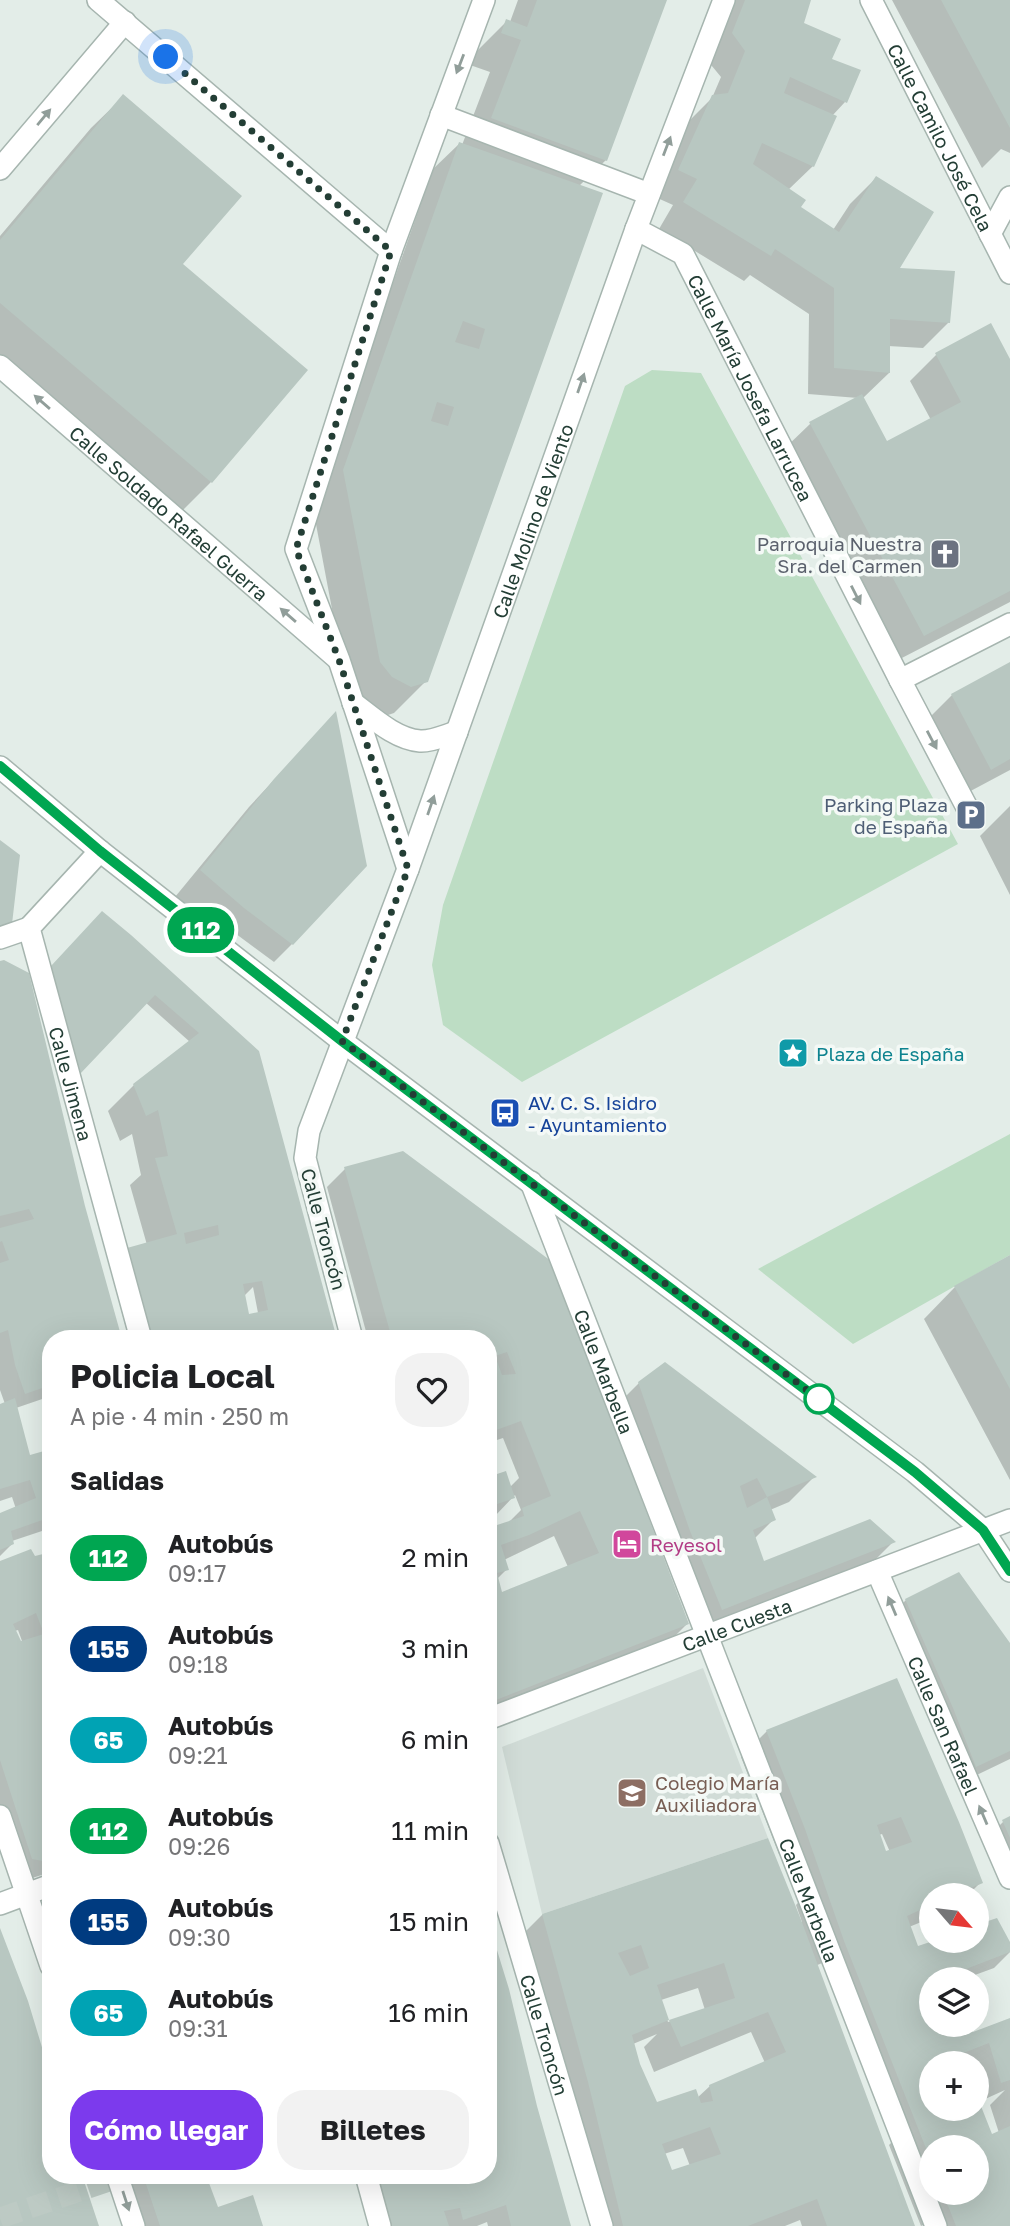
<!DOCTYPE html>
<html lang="es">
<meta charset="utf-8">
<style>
:root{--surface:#fff;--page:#f2f2f2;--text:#202124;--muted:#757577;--accent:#7c3aed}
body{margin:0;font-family:"Golos Text",sans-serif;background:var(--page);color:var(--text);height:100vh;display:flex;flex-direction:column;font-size:26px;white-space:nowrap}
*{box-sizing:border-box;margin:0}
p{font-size:23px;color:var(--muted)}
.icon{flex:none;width:38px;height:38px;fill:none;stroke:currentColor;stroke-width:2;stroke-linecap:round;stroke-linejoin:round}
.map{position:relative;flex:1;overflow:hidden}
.sheet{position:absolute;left:42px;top:1330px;width:455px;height:854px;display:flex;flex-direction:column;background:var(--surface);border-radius:28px;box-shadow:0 7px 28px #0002}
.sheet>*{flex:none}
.badge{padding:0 14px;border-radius:23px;font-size:24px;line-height:46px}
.needle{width:46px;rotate:118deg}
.tools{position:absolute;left:919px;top:1883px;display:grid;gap:14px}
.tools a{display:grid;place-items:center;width:70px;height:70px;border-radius:50%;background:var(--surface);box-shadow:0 7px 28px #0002;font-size:35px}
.you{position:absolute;width:35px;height:35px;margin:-18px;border:5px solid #fff;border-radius:50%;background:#1a73e8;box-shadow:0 0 0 10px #1a73e833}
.map>.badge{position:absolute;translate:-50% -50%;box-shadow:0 0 0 4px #fff}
h2{padding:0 28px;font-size:26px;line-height:63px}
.round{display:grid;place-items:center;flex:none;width:74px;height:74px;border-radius:28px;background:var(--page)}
.summary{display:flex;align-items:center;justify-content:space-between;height:119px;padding:0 28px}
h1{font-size:33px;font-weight:700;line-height:52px}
.primary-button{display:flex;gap:14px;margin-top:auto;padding:14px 28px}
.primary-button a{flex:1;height:80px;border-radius:28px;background:var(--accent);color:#fff;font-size:28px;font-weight:700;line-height:80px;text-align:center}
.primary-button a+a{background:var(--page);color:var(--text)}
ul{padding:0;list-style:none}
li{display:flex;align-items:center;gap:21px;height:91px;padding:0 28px}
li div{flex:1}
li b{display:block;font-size:26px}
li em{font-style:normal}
li .badge{min-width:77px;font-weight:700;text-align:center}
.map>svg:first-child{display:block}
</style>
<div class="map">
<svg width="1010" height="2226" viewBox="0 0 1010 2226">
<rect width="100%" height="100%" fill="#e3ede8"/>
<path fill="#d1dcd7" d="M703,1668L768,1838L542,1914L502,1747Z"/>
<path fill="#bdddc4" d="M652,370L701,373L958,844L522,1082L443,1025L432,965L443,905L625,386Z
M1010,1134V1255L853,1344L758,1269Z"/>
<path fill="#0003" fill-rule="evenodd" d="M518,0H665L606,160L579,186L426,681L394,713L379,718L348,694L312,503L342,428L433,169L459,144L462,145L490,72L470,65L475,53L507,21L510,22Z
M730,0H810L802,24L830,60L845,102L832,116L813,166L788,190L799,208L833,230L850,204L876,178L897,269L949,322L923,348L888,346L889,373L862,399L887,444L931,420L910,381L936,355L1010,364V602L898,660L784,449L810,424L858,398L808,394L809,314L750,275L744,281L659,229L673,205L653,196L687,123L712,98L721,77L707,60Z
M892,0H1010V153L1001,149L982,168Z
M123,97L180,264L211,482L179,514L0,361V236L91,128Z
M1010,664V770L965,794L926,721L952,695Z
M311,740L292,944L274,962L224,925L216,932L175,897L249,807Z
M1010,806V895L980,836Z
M84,932L221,1017L335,1339H129L110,1268L128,1250L147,1245L130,1185L141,1175L132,1134L120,1141L108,1111L134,1085L190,1042L145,1002L62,1090L33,986ZM253,1287L258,1313L248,1316L244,1296Z
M0,963L76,1174L51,1339V1396L16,1408L28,1457L48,1452L46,1439L51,1434V1528L12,1541V1544L0,1556V1515L16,1509L12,1497L0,1501V1405L5,1404L0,1390Z
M402,1153L658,1549L661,1547L613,1409L639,1383L814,1477L789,1502L770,1510L774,1519L755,1538L763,1563L893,1542L876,1559L704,1627L673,1552L661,1557L687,1624L661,1650L488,1713V1479L510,1487L519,1478L503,1438L488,1443V1339H368L327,1187L345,1169ZM515,1495L521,1510L508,1523L493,1528L489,1518L495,1516ZM554,1536L568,1567L501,1594L497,1579L507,1569L504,1560Z
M1010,1257V1480L924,1319L955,1287Z
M51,1554V1707L44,1709L51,1728V1872L29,1879L0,1833V1563L34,1558ZM18,1630L22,1641L20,1642L15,1631Z
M906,1600L1010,1646V1759L958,1784L888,1618Z
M896,1680L981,1882L968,1895H931V1918L909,1927L917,1948L938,1941H976L1010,1946V1952L994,1968L964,1979H931V2025H968L973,2034L1010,2020V2226H931L930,2222L921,2226L889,2145L897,2137L827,1961L815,1966L913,2226H802L800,2220L785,2226H602L516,1941L542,1915L802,1922L796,1905L803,1897L788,1850L779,1854L741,1757L767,1731ZM882,1834L890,1852L878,1856L879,1835ZM698,1988L705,2010L668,2022L661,2000ZM751,2032L765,2063L710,2086L697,2098L656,2104L639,2064L633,2044L657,2034L644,2047L654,2072ZM971,2060L972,2063H976V2079L983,2100L1005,2090L990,2105L999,2133L991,2137L976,2101V2109H931V2063H964ZM931,2147H976V2193H931ZM683,2148L690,2166L671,2172L664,2154Z
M1010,1818V1876L985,1840L1003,1822Z
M51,1915V1969L38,1928Z
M535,2107L569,2226H488L487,2222L477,2226H369L356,2175H488Z
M118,2175H204L217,2209L261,2226H136Z"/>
<path fill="#b8c7c1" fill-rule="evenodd" d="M537,0H667L607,161L491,118L521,40L501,33L506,19L527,27Z
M745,0H811L804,23L841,39L832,59L861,70L847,103L790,77L784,93L837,116L814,167L762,143L753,164L806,200L801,207L839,232L876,176L934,212L900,268L955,271L950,323L890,319V373L834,368V288L775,249L771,256L683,202L697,179L678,170L712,95L728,93L745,51L732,33Z
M941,0H1010V128Z
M123,94L242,196L183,264L308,370L212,483L0,303V240Z
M459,142L603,193L428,682L411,687L392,677L380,662L343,470ZM463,321L485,329L479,349L455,342ZM437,402L454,407L448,426L431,421Z
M991,323L1010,359V591L924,636L809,422L862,394L887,441L961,402L935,353Z
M1010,662V759L991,770L951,694Z
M336,711L367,866L293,945L244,908L200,870L274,779Z
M0,840L20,855L12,924L0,927Z
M102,911L131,935L259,1051L337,1339H151L127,1248L177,1234L155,1158L168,1156L158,1110L146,1116L133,1084L199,1033L155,995L80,1074L51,966ZM218,1225L219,1235L186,1244L184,1233ZM262,1281L268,1310L249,1314L243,1284Z
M4,960L29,973L85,1206L122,1339H51V1344L46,1346L51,1366V1385L25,1394L15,1365L8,1330L0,1333V1263L9,1260L2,1241L0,1242V1228L34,1219L29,1209L0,1216V961Z
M403,1151L551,1261L689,1624L491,1702L488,1693V1510L494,1526L524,1516L522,1508L551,1496L521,1421L488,1433V1339H392L344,1167ZM507,1352L516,1374L502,1375L495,1356ZM580,1511L599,1553L502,1592L497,1573L509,1570L501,1545L529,1535Z
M1010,1255V1389L954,1286Z
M665,1362L817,1477L767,1497L757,1478L740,1486L747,1508L767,1497L776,1520L753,1530L764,1561L870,1519L896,1542L722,1610L690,1531L638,1382Z
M15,1398L30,1455L51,1449V1517L11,1531L14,1544L0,1550V1513L36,1498L30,1480L0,1489V1404Z
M506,1471L515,1498L488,1507V1477Z
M31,1549L35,1556L51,1552V1695L42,1698L51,1723V1861L48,1862L32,1859L0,1760V1561ZM36,1613L44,1634L21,1641L13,1624Z
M959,1572L1010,1643V1751L976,1767L953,1708L905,1599Z
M897,1678L959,1822L983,1883L954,1895H931V1905L907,1916L918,1946L933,1941H976V1925L997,1918L1010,1942V1952L940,1979H931V2025H970L973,2032L1010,2018V2080L1001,2083L989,2043L948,2059L950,2063H931V2109H976L977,2096L992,2134L1010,2126V2226H956L943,2193H976V2147H931V2161L844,1941L805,1829L766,1730ZM901,1817L912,1842L886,1851L877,1825Z
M1010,1816V1838L1002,1820Z
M768,1838L800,1917L915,2226H827L817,2199L748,2226H623L588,2082L542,1914ZM641,1945L649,1968L630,1976L618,1953ZM724,1963L735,1998L669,2020L681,2047L768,2012L786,2052L709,2085L713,2101L701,2103L696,2089L657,2102L640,2064L632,2035L669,2020L657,1985ZM710,2127L721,2154L672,2170L662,2144Z
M488,1921L509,1989L537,2106L571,2226H511L506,2205L463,2220L460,2208L444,2211L449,2226H392L378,2175H488Z
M0,1928L28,2001L51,2077V2175H82L99,2226H0Z
M143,2175H206L218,2207L253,2195L263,2226H160Z"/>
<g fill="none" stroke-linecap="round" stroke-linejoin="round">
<path stroke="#bdcac4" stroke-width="21" stroke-dasharray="21 10" stroke-linecap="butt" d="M0,2218L118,2178"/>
<g stroke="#a6b5af" stroke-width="24">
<path id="lane" d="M990,234L1010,197
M900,680L971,815"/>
</g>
<g stroke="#a6b5af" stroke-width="24">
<g id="street">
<path d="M98,0L391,251"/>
<path id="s1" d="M871,0L1010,273"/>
<path d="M441,115L649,194"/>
<path d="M0,169L125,22"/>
<path id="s2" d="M636,229L683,254L900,680L1010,624"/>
<path id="s3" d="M0,366L338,659"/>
<path d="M353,703C372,717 395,739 420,741C431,742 446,735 457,732"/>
<path d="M0,767L100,851L342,1041L915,1472L983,1530L1010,1571"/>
<path id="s4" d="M100,851L29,928L141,1339"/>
<path d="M408,869L339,660L296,549L391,251L484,0"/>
<path d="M0,938L29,928"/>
<path id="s5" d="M531,1182L936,2226"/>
<path id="s6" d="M352,1339L305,1158L309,1131L408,869L636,229L724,0"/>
<path id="s7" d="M877,1571L1010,1878"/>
<path id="s8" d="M488,1719L1010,1520"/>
<path d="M0,1816L51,1966"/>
<path id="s9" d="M488,1843L602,2226"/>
<path d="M0,1904L51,1885"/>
<path d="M117,2175L134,2226"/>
<path d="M366,2175L380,2226"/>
</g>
</g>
<use href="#lane" stroke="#fff" stroke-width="21"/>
<use href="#street" stroke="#fff" stroke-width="21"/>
</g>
<defs><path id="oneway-solid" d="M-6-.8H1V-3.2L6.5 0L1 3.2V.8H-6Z" transform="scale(1.75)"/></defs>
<g fill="#919e9a">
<use href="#oneway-solid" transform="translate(460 64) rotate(111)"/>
<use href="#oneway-solid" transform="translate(44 117) rotate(-50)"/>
<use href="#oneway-solid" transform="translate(667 146) rotate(-69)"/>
<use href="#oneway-solid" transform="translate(581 383) rotate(-71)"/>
<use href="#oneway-solid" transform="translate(42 402) rotate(-139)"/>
<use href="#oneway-solid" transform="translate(856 595) rotate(63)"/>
<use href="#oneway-solid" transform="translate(288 615) rotate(-139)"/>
<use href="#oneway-solid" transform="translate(932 740) rotate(62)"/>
<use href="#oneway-solid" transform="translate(431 805) rotate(-71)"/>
<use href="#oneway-solid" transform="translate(892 1606) rotate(-113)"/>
<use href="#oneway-solid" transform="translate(983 1815) rotate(-113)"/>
<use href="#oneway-solid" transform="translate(126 2201) rotate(72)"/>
</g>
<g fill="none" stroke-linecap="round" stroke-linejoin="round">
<g stroke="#fff" stroke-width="16">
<path id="line" d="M0,766L100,851L342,1041L915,1472L983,1530L1010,1571"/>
</g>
<use href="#line" stroke="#00a651" stroke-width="10"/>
<path stroke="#233e35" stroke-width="7" stroke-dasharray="0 12.6" d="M166,57L391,251L296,549L339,660L408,869L342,1041L819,1399"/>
</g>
<defs>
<g id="church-square" transform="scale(1.575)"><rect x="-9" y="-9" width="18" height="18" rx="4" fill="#6b7280" stroke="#f4f9f6"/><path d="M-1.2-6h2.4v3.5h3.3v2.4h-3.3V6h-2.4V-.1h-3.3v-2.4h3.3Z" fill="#fff"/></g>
<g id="parking-square" transform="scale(1.575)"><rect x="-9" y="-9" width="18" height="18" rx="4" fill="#5c6f8a" stroke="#f4f9f6"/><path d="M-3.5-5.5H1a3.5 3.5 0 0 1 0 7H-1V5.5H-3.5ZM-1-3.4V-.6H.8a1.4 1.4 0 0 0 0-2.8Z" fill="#fff"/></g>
<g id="sight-square" transform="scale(1.575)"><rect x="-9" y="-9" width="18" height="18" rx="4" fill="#0f9aa8" stroke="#f4f9f6"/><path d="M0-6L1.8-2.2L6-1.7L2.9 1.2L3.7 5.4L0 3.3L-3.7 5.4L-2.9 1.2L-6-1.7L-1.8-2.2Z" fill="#fff"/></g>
<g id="bus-square" transform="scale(1.575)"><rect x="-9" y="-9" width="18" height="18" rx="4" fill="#1a4fb4" stroke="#f4f9f6"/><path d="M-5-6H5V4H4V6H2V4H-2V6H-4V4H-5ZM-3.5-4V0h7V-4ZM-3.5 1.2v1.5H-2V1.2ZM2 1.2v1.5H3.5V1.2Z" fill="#fff"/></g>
<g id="hotel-square" transform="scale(1.575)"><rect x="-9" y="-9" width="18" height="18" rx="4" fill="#d1479c" stroke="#f4f9f6"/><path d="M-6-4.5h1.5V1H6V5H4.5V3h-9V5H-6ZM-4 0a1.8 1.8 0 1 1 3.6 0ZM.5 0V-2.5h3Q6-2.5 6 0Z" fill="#fff"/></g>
<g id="school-square" transform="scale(1.575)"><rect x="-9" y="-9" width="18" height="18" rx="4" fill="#8d6e63" stroke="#f4f9f6"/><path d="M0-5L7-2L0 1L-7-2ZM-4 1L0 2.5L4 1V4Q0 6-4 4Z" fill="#fff"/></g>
</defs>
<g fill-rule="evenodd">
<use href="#church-square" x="945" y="554"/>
<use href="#parking-square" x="971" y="815"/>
<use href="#sight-square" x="793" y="1053"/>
<use href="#bus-square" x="505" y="1113"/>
<use href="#hotel-square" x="627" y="1544"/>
<use href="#school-square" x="632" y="1793"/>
</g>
<circle fill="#fff" stroke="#00a651" stroke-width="3.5" cx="819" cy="1399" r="14"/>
<g text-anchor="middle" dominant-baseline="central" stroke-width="7" stroke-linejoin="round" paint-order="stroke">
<g font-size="19" fill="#233e35" stroke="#f4f9f6">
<text stroke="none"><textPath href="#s1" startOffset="154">Calle Camilo José Cela</textPath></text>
<text stroke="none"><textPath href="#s2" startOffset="203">Calle María Josefa Larrucea</textPath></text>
<text stroke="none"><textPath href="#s3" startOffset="224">Calle Soldado Rafael Guerra</textPath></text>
<text stroke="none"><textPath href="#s6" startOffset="864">Calle Molino de Viento</textPath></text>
<text stroke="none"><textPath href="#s4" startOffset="266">Calle Jimena</textPath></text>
<text transform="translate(324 1229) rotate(75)">Calle Troncón</text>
<text stroke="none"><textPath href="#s5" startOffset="203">Calle Marbella</textPath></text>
<text stroke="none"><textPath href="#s8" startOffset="266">Calle Cuesta</textPath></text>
<text stroke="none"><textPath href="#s7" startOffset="168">Calle San Rafael</textPath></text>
<text stroke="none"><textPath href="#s5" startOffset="770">Calle Marbella</textPath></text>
<text stroke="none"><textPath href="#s9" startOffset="200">Calle Troncón</textPath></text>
</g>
<g font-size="19" fill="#5b616d" stroke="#f4f9f6" text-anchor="end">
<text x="922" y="543">Parroquia Nuestra<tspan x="922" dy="22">Sra. del Carmen</tspan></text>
</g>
<g font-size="19" fill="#4e5e75" stroke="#f4f9f6" text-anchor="end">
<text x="948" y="804">Parking Plaza<tspan x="948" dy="22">de España</tspan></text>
</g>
<g font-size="19" fill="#0d838f" stroke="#f4f9f6" text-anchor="start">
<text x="816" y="1053">Plaza de España</text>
</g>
<g font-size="19" fill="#164399" stroke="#f4f9f6" text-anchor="start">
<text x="528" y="1102">AV. C. S. Isidro<tspan x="528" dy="22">- Ayuntamiento</tspan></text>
</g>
<g font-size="19" fill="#b23c85" stroke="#f4f9f6" text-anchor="start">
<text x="650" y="1544">Reyesol</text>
</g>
<g font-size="19" fill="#785e54" stroke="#f4f9f6" text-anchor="start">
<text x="655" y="1782">Colegio María<tspan x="655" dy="22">Auxiliadora</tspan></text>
</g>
</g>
</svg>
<div class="tools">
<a><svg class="needle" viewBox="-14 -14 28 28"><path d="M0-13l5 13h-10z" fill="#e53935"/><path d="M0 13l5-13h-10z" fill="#757577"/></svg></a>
<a><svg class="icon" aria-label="layers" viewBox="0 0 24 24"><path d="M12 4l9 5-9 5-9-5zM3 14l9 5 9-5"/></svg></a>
<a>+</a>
<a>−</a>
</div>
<div class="you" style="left:166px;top:57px"></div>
<b class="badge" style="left:201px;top:930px;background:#00a651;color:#fff">112</b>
<section class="sheet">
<div class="summary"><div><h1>Policia Local</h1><p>A pie · 4 min · 250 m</p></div><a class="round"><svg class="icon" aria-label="heart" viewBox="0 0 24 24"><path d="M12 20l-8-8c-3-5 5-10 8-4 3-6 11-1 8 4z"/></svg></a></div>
<h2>Salidas</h2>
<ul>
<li><span class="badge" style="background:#00a651;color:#fff">112</span><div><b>Autobús</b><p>09:17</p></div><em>2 min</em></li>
<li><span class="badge" style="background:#003b80;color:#fff">155</span><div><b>Autobús</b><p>09:18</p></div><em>3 min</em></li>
<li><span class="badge" style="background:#00a3b4;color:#fff">65</span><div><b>Autobús</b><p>09:21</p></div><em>6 min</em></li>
<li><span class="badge" style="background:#00a651;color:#fff">112</span><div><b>Autobús</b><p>09:26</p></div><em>11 min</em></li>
<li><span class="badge" style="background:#003b80;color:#fff">155</span><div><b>Autobús</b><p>09:30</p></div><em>15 min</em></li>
<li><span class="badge" style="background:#00a3b4;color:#fff">65</span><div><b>Autobús</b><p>09:31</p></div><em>16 min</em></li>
</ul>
<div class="primary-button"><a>Cómo llegar</a><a>Billetes</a></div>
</section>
</div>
